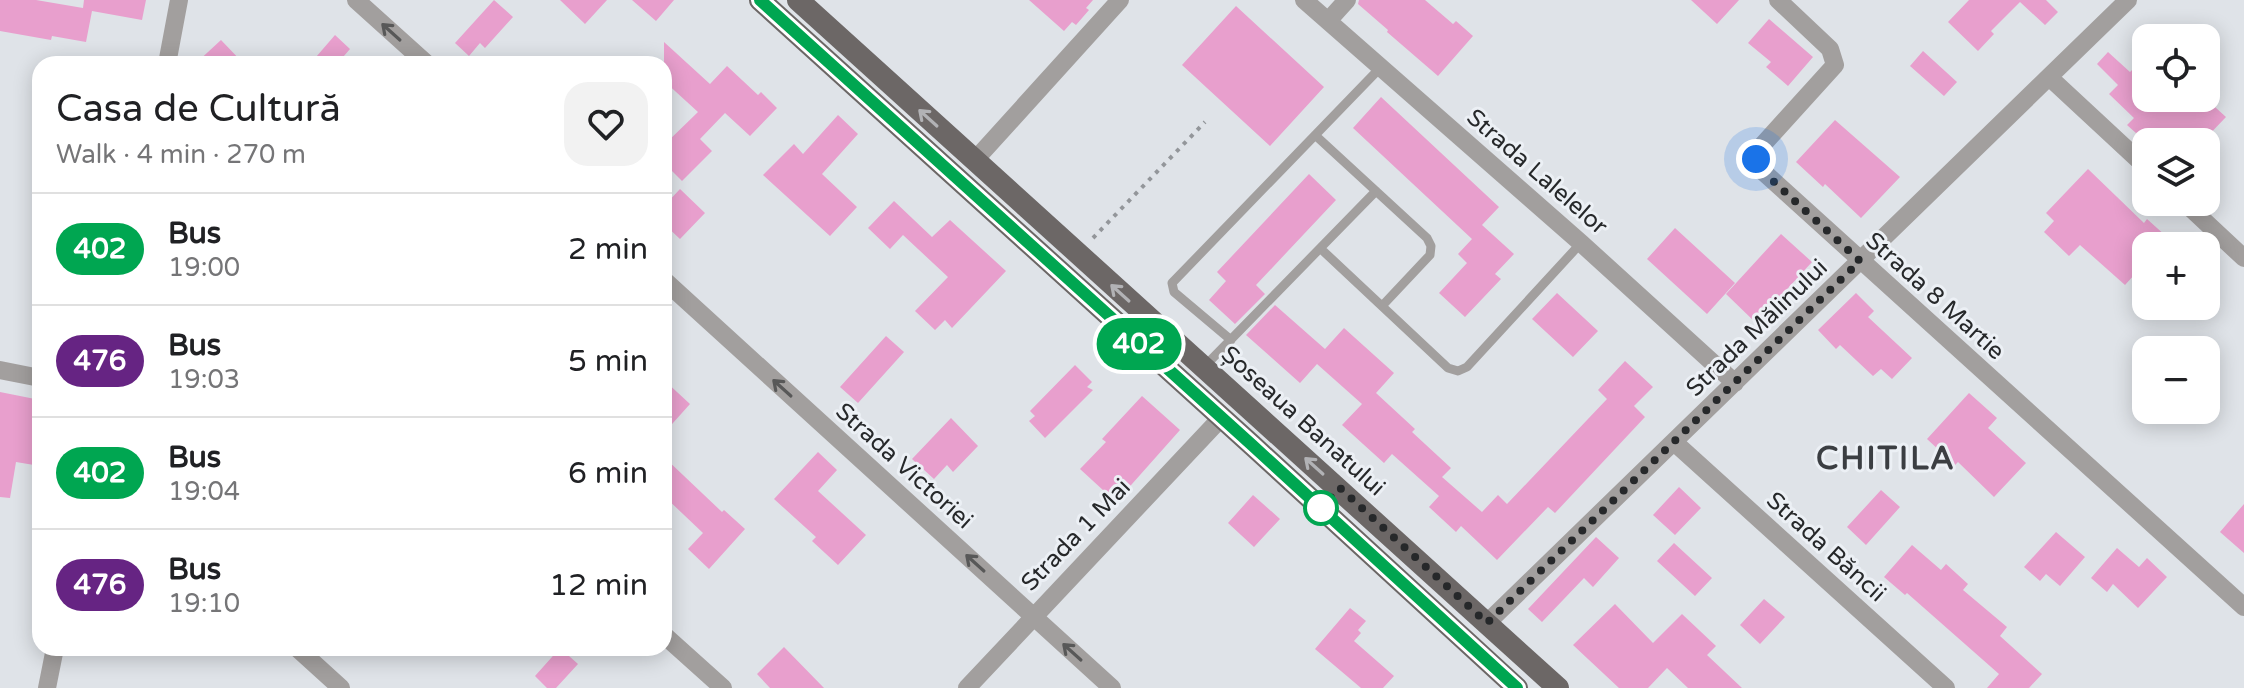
<!DOCTYPE html>
<meta charset="utf-8">
<style>
:root{--surface:#fff;--page:#f2f2f2;--text:#202124;--muted:#757577;--line:#e0e0e0}
body{margin:0;font-family:"Varela Round",sans-serif;background:var(--page);color:var(--text);height:100vh;display:flex;flex-direction:column;font-size:30px;white-space:nowrap}
*{box-sizing:border-box;margin:0}
p{font-size:26px;color:var(--muted)}
.icon{flex:none;width:44px;height:44px;fill:none;stroke:currentColor;stroke-width:2;stroke-linecap:round;stroke-linejoin:round}
.map{position:relative;flex:1;overflow:hidden}
.panel{position:absolute;left:32px;top:56px;width:640px;height:600px;display:flex;flex-direction:column;background:var(--surface);border-radius:24px;box-shadow:0 4px 20px #0003}
.panel>*{flex:none}
.badge{padding:0 16px;border-radius:26px;font-size:28px;line-height:52px}
.fabs{position:absolute;left:2132px;top:24px;display:grid;gap:16px}
.fabs a{display:grid;place-items:center;width:88px;height:88px;border-radius:16px;background:var(--surface);box-shadow:0 4px 20px #0003;font-size:40px}
.you{position:absolute;width:40px;height:40px;margin:-20px;border:6px solid #fff;border-radius:50%;background:#1a73e8;box-shadow:0 0 0 12px #1a73e833}
.map>.badge{position:absolute;translate:-50% -50%;box-shadow:0 0 0 4px #fff}
.round{display:grid;place-items:center;flex:none;width:84px;height:84px;border-radius:24px;background:var(--page)}
.summary{display:flex;align-items:center;justify-content:space-between;height:136px;padding:0 24px}
h1{font-size:38px;font-weight:600;line-height:60px}
ul{padding:0;list-style:none}
li{display:flex;align-items:center;gap:24px;height:112px;padding:0 24px;border-top:2px solid var(--line)}
li div{flex:1}
li b{display:block;font-size:30px}
li em{font-style:normal}
li .badge{min-width:88px;font-weight:700;text-align:center}
.map>svg:first-child{display:block}
</style>
<div class="map">
<svg width="2244" height="688" viewBox="0 0 2244 688">
<rect width="100%" height="100%" fill="#dfe3e8"/>
<path fill="#e89fcd" d="M0,0H36L83,8L84,0H146L142,20L92,11L86,42L52,36L51,40L0,31Z
M494,0L513,17L485,48L480,43L469,56L455,43Z
M560,0H607L585,24Z
M632,0H674L656,21Z
M1029,0H1093L1086,8L1089,10L1076,25L1072,22L1064,31Z
M1359,0H1425L1453,24L1456,21L1473,36L1438,76L1387,32L1388,30L1358,4Z
M1691,0H1739L1717,24Z
M1969,0H2046L2058,12L2045,25L2020,2L1991,31L1994,34L1978,51L1948,22Z
M1236,6L1324,87L1270,146L1182,65Z
M1769,19L1813,57L1788,86L1766,67L1771,62L1748,43Z
M335,35L350,49L337,64H310Z
M221,40L244,64H195Z
M664,42L710,84L727,66L758,95L761,92L777,108L750,136L725,113L700,139L712,151L682,181L664,163V145L698,112L664,81Z
M1923,51L1957,82L1944,96L1910,66Z
M2108,52L2130,72L2137,65L2146,73V98H2205L2226,117L2202,142H2146L2127,125L2134,118L2109,94L2118,85L2097,64Z
M1381,97L1499,207L1482,225L1514,254L1495,274L1501,279L1465,317L1439,293L1467,263L1458,254L1472,239L1353,128Z
M838,115L858,134L822,174L857,207L830,236L763,175L794,144L803,154Z
M1835,120L1900,177L1861,218L1825,184L1823,187L1796,162Z
M2088,169L2144,223L2147,219L2177,246H2146V262L2125,285L2080,245L2069,256L2044,232L2054,221L2046,213Z
M1309,174L1336,200L1256,285L1265,294L1235,324L1209,300L1226,281L1217,272Z
M680,189L705,213L680,239L664,224V206Z
M894,201L932,237L950,220L1006,271L952,328L945,320L935,330L915,311L948,277L903,235L890,249L868,228Z
M1675,228L1735,283L1707,314L1647,259Z
M1781,234L1812,262L1756,323L1726,294Z
M1557,293L1598,331L1573,357L1532,319Z
M1856,293L1874,311L1868,317L1912,358L1892,379L1881,369L1873,376L1840,345L1836,349L1818,330Z
M1275,305L1325,349L1344,328L1394,373L1376,393L1415,429L1412,432L1451,468L1442,477L1482,512L1498,495L1507,504L1607,399L1598,390L1625,361L1653,387L1634,406L1645,417L1555,513L1548,507L1497,560L1461,526L1456,532L1429,507L1439,496L1392,454L1384,463L1342,425L1362,404L1317,364L1300,383L1246,335Z
M886,336L904,352L858,403L840,387Z
M1075,365L1092,382L1087,387L1093,390L1045,438L1029,421L1035,416L1030,411Z
M664,380L690,404L664,433Z
M0,392L40,400V466L16,462L10,498L0,497Z
M1969,393L1997,418L1988,428L2026,463L1994,497L1958,462L1955,465L1927,439Z
M1142,396L1180,430L1116,502L1080,469L1106,442L1102,439Z
M951,418L978,446L953,472L947,465L934,479L912,459Z
M818,452L837,470L818,491L866,535L838,565L812,541L816,537L774,499Z
M664,457L722,512L724,510L745,529L709,569L688,549L703,533L664,496Z
M1679,487L1701,508L1675,535L1653,515Z
M1881,490L1900,507L1866,545L1847,527Z
M1253,495L1280,519L1254,547L1228,523Z
M2244,504V553L2220,532Z
M2056,532L2085,557L2060,586L2046,574L2040,581L2024,567Z
M1596,537L1619,558L1593,587L1584,578L1542,622L1528,609Z
M1674,543L1712,578L1695,596L1657,561Z
M1912,545L1941,570L1946,564L1968,584L1963,590L2007,627L2000,636L2042,674L2029,688H1987L1999,674L1907,593L1905,595L1884,577Z
M2117,548L2139,567L2147,558L2167,577L2138,608L2113,584L2107,592L2091,578Z
M1764,599L1785,617L1760,644L1740,625Z
M1615,604L1653,643L1682,614L1716,646L1707,655L1742,688H1688L1667,668L1648,688H1619L1573,645Z
M1350,608L1366,621L1358,630L1361,633L1354,641L1394,676L1383,688H1361L1315,649Z
M784,647L824,688H770L757,674Z
M560,648L578,664L556,688H547L535,676Z"/>
<g fill="none" stroke-linecap="round" stroke-linejoin="round">
<path stroke="#93969a" stroke-width="4" stroke-dasharray="4 6" stroke-linecap="butt" d="M1093,238L1205,122"/>
<path stroke="#a29f9e" stroke-width="9" d="M1315,135L1427,238L1431,246L1430,255L1382,306
M1321,249L1448,368L1458,371L1467,367L1581,243
M1231,340L1174,292L1172,283L1381,67
M1205,366L1376,191"/>
<path stroke="#a29f9e" stroke-width="18" d="M356,0L427,64
M1304,0L1581,243L1735,383
M1778,0L1830,49L1835,65L1758,150L1756,159L1758,167L2244,607
M1328,21L1347,0
M167,64L179,0
M2049,77L2146,167
M975,160L1120,0
M2184,202L2244,258
M664,280L1112,688
M0,370L40,378
M1674,442L1946,688
M1487,623L2128,0
M664,635L723,688
M297,648L341,688
M47,688L55,648
M967,688L1221,418"/>
<path stroke="#6c6766" stroke-width="22" d="M760,0L1252,445L1517,688
M798,0L1558,688"/>
</g>
<defs><path id="oneway-shaft" d="M-6 0H5M1.5-3L5.5 0L1.5 3" fill="none" stroke-width="1.6" stroke-linecap="round" stroke-linejoin="round" transform="scale(2)"/></defs>
<g stroke="#585858">
<use href="#oneway-shaft" transform="translate(391 32) rotate(-138)"/>
<use href="#oneway-shaft" transform="translate(782 388) rotate(-138)"/>
<use href="#oneway-shaft" transform="translate(975 563) rotate(-138)"/>
<use href="#oneway-shaft" transform="translate(1072 652) rotate(-138)"/>
</g>
<g stroke="#b2b2b5">
<use href="#oneway-shaft" transform="translate(928 118) rotate(-138)"/>
<use href="#oneway-shaft" transform="translate(1120 293) rotate(-138)"/>
<use href="#oneway-shaft" transform="translate(1314 466) rotate(-138)"/>
</g>
<g fill="none" stroke-linecap="round" stroke-linejoin="round">
<g stroke="#fff" stroke-width="18">
<path id="line" d="M760,0L1252,445L1517,688"/>
</g>
<use href="#line" stroke="#00a651" stroke-width="12"/>
<path stroke="#26282a" stroke-width="8" stroke-dasharray="0 14.4" d="M1321,508L1340,488L1487,623L1860,261L1758,167L1756,159"/>
</g>
<circle fill="#fff" stroke="#00a651" stroke-width="4" cx="1321" cy="508" r="16"/>
<g text-anchor="middle" dominant-baseline="central" stroke-width="6" stroke-linejoin="round" paint-order="stroke">
<g font-size="24" fill="#26282a" stroke="#ecf0f5">
<text transform="translate(1537 172) rotate(41)">Strada Lalelelor</text>
<text transform="translate(1935 296) rotate(42)">Strada 8 Martie</text>
<text transform="translate(1757 328) rotate(-44)">Strada Mălinului</text>
<text transform="translate(1303 421) rotate(42)">Șoseaua Banatului</text>
<text transform="translate(904 466) rotate(42)">Strada Victoriei</text>
<text transform="translate(1076 535) rotate(-46)">Strada 1 Mai</text>
<text transform="translate(1826 547) rotate(42)">Strada Băncii</text>
</g>
<g font-size="32" font-weight="bold" letter-spacing="2" fill="#3b3e42" stroke="#ecf0f5">
<text x="1886" y="459">CHITILA</text>
</g>
</g>
</svg>
<div class="fabs">
<a><svg class="icon" aria-label="locate" viewBox="0 0 24 24"><circle cx="12" cy="12" r="6"/><path d="M12 2v4M12 18v4M2 12h4M18 12h4"/></svg></a>
<a><svg class="icon" aria-label="layers" viewBox="0 0 24 24"><path d="M12 4l9 5-9 5-9-5zM3 14l9 5 9-5"/></svg></a>
<a>+</a>
<a>−</a>
</div>
<div class="you" style="left:1756px;top:159px"></div>
<b class="badge" style="left:1139px;top:344px;background:#00a651;color:#fff">402</b>
<section class="panel">
<div class="summary"><div><h1>Casa de Cultură</h1><p>Walk · 4 min · 270 m</p></div><a class="round"><svg class="icon" aria-label="heart" viewBox="0 0 24 24"><path d="M12 20l-8-8c-3-5 5-10 8-4 3-6 11-1 8 4z"/></svg></a></div>
<ul>
<li><span class="badge" style="background:#00a651;color:#fff">402</span><div><b>Bus</b><p>19:00</p></div><em>2 min</em></li>
<li><span class="badge" style="background:#662483;color:#fff">476</span><div><b>Bus</b><p>19:03</p></div><em>5 min</em></li>
<li><span class="badge" style="background:#00a651;color:#fff">402</span><div><b>Bus</b><p>19:04</p></div><em>6 min</em></li>
<li><span class="badge" style="background:#662483;color:#fff">476</span><div><b>Bus</b><p>19:10</p></div><em>12 min</em></li>
</ul>
</section>
</div>
